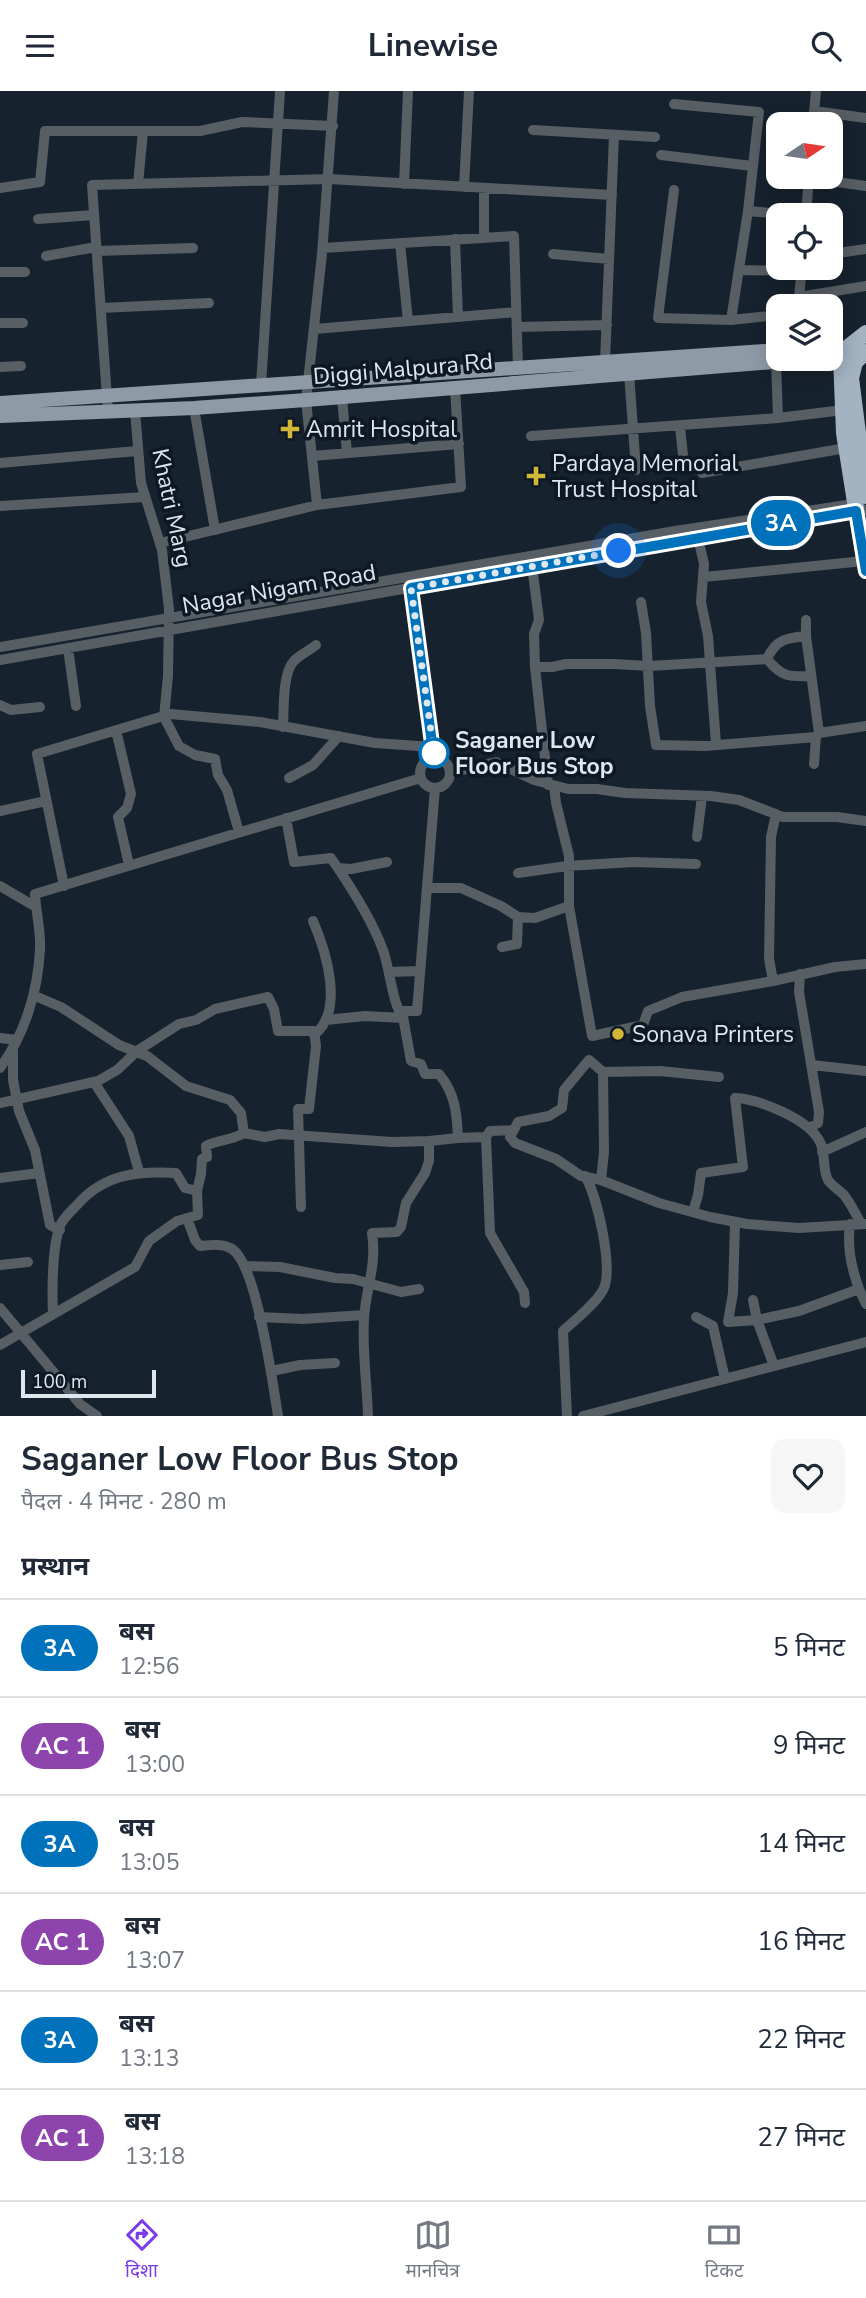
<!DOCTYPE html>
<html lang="hi">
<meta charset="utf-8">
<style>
:root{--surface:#fff;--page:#f6f6f7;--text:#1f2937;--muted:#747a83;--line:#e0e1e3;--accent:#7c3aed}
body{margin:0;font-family:"Nunito Sans","Noto Sans Devanagari",sans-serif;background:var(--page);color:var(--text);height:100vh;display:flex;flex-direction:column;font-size:26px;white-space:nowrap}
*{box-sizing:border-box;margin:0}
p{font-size:23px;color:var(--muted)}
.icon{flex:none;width:38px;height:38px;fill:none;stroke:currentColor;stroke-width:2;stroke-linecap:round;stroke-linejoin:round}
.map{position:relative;height:1325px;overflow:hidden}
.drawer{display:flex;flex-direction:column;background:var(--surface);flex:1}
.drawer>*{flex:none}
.badge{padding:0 14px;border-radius:23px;font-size:24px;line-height:46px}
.needle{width:46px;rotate:77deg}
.buttons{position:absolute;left:766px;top:21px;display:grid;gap:14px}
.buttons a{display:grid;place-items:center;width:77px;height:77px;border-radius:14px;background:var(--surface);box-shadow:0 4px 18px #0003;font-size:35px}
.scale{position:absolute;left:21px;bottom:18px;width:135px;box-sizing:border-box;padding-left:7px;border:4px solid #dee6ee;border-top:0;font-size:19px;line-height:24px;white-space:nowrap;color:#dee6ee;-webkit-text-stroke:5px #0d1824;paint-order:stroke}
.you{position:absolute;width:35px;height:35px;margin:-18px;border:5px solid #fff;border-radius:50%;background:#1a73e8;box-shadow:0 0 0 10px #1a73e833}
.map>.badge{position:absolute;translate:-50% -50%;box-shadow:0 0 0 4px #fff}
h2{padding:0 21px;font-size:26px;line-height:63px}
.round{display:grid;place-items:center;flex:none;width:74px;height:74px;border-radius:14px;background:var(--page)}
.summary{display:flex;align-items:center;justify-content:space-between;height:119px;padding:0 21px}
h1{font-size:33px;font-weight:700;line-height:52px}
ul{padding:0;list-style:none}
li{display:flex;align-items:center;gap:21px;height:98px;padding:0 21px;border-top:2px solid var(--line)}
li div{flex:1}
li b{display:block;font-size:26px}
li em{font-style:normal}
li .badge{min-width:77px;font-weight:700;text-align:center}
header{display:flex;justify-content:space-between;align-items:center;height:91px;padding:0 21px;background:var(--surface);font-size:32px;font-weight:700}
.menu{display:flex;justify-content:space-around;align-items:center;height:98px;border-top:2px solid var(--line);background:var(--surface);font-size:19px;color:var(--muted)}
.menu a{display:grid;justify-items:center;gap:4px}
.menu .selected{color:var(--accent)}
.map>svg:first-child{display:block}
</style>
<header><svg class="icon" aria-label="menu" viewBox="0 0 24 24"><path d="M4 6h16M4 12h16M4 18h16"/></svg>Linewise<svg class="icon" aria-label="search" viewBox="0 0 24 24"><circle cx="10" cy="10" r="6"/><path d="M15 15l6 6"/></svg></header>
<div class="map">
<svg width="866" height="1325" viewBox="0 0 866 1325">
<rect width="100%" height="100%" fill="#16222e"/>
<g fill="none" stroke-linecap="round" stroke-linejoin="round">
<path stroke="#575e64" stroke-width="10" d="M674,13L759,21L748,120L731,229
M814,20L866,27
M813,33L816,0
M533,39L655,46
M661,64L752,75
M809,87L866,95
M138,93L143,40
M404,93L408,0
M464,96L469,0
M0,97L40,91L45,40H200L242,31L333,35
M674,99L658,227L731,229L779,224
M748,120L794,124
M806,124L809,86
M38,128L94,124
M484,147V97
M455,148L458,226
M400,152L408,230
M323,157L514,145L518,277
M97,160L193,157
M553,163L609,168
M831,163L866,158
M46,165L96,156
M739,179L801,180
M0,181H25
M799,206L866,195
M798,215L802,177
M101,217L209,212
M0,232H23
M517,236L607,234
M315,238L516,221
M605,271L614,44
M0,276L21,275
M629,282L636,379
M261,294L280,0
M342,307L347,362
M194,317L215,439
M135,320L141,392L162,459L169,518L168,585L164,626L179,655L195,664L215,668L218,684L227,699L239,741
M108,321L92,94L329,88L612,104
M778,327L843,319
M680,336L683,364
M531,345L778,327L776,270
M312,365L459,353
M0,372L137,360
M702,382L846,357
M317,414L306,309L322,163L334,0
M0,415L145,406
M698,447L704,473L701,511L708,545L716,653
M160,452L317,414L461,396L455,297
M532,475L539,529L534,543L535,576H552L566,573H614L649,575L767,568C776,548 787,547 806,545L819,642
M704,486L864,470
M411,493L434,667
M641,511L646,542L650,615L656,654L705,655L816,646L819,642L866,635
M806,529V545
M0,556L675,440L860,412
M68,557L76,615
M767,568C782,586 788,586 811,585
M0,569L567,469L866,419
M535,576L548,694
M0,614L11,619L40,616
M283,636C284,620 282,582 294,570C299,564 309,560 316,554
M116,639L131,703L127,717L118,726L129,774
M420 682a15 15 0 1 1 30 0a15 15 0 1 1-30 0Z
M814,673L816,646
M450,682L496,671L534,689L568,698H597L625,702L711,705L739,709L783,726H837L866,730
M289,687L313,674L339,645
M554,695L556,712L569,765V815L592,945L643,934L648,920L682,906L773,890L769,868L771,746L776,723
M0,720L46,710
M286,727L294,771L331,767C349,793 372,829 383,859C390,879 392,911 403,927
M697,746L702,705
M338,777L351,778L387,771
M518,782L567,775L633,771L696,773
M0,795L36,816
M64,795L37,663L170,623L260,631L375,652L433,656
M427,797H461L501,815L518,826L535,827L569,815
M313,830C326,860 345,920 314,944
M502,856L517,853L518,826
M389,881L420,880
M800,883L799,901L819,1021L818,1032L809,1037
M773,890L835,876L866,873
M35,905L61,916L119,954L147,965L186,995L230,1009L241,1022L244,1042C231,1050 219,1048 206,1055L207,1066L202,1068L201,1083L197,1100
M326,929L365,925L403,927
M0,947L17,949
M13,960V989L19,1020L35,1059L50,1134L60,1139
M812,974L866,980
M0,977C25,943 38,900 40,858C41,840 36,822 35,803L421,687
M603,981L589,969L564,999L562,1017L549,1025L518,1031L510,1046L515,1052L556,1068L581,1085L601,1089L659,1112L710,1126L747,1133L799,1137L866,1133
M94,991L129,1045L139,1081
M0,1012L98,990L117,979L137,960L179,933L196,929L215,918L268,906L274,918L278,940H314L316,955L309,1018H298L301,1116
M514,1039L490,1040L486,1046L490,1142L524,1201L525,1212
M244,1042L265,1046L279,1043L392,1051L429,1050
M458,1047L486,1046
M822,1061L866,1041
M0,1087L39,1082
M601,1089L604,1061L603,981L660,980L719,986
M693,1121L698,1104L701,1082L743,1076L735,1007C759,1008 809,1028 820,1051C826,1062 822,1078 828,1089C832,1095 839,1099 844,1104C851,1113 856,1123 861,1133
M187,1127L195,1149L200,1155C210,1154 223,1152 232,1158C257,1174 273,1294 278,1325
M735,1132L733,1202L728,1231L757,1229L753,1209
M850,1133C847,1157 851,1175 859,1198
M0,1174L28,1171
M245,1175L280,1176L335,1187L353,1188L401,1201L419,1198
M0,1217L80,1313L97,1325
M259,1226L303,1228L364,1224
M696,1226L713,1235L725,1288
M0,1254L135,1176L149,1150L177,1130L198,1124L197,1100L185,1097L176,1082C137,1080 104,1083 77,1114C71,1120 63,1127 60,1135C52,1156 52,1200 53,1222
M774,1275L757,1229L799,1220L859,1198L866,1213
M272,1280L300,1274L335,1272
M368,1325C367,1292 362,1260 364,1228C366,1195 377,1176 372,1142L397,1141L401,1136L406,1112L425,1082L429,1070V1050L458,1047C457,1022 455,1002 439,983H425L421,973L411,970L402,920H417L435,697
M567,1325L563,1240C574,1230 598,1211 604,1197C613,1175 597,1104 585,1085
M583,1325L866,1251"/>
<path stroke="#8e9ba7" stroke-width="14" d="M0,312L779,259
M0,325L194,317L306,309L810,268"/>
<path stroke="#a3b3c2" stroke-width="16" d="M866,242L847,257L841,266L844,342L866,480
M866,261L855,271L851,287L866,405"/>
</g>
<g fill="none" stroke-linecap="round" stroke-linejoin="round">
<g stroke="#fff" stroke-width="16">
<path id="line" d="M434,667L411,497L856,420L866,480"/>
</g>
<use href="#line" stroke="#0072bc" stroke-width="10"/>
<path stroke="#dee6ee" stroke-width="7" stroke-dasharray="0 12.6" d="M434,662L411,497L619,460"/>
</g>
<g fill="#d0b736" stroke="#0d1824" stroke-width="2.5">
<path d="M286.5 327.5h7v7h7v7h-7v7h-7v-7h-7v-7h7z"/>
<path d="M532.5 374.5h7v7h7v7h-7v7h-7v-7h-7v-7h7z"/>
<circle cx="618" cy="943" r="7"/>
</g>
<circle fill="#fff" stroke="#0072bc" stroke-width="3.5" cx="434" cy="662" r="14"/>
<g text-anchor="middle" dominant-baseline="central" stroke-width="7" stroke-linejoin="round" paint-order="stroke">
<g font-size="23" fill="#dee6ee" stroke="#0d1824">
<text transform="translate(403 278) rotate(-5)">Diggi Malpura Rd</text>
<text transform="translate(172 417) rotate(78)">Khatri Marg</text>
<text transform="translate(279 498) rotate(-10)">Nagar Nigam Road</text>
</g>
<g font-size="23" fill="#dee6ee" stroke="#0d1824" text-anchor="start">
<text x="306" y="338">Amrit Hospital</text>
<text x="552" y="372">Pardaya Memorial<tspan x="552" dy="26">Trust Hospital</tspan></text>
<text x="632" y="943">Sonava Printers</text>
</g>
<g font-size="23" font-weight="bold" fill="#dee6ee" stroke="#0d1824" text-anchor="start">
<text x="455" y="649">Saganer Low<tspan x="455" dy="26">Floor Bus Stop</tspan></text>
</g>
</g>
</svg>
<div class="buttons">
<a><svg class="needle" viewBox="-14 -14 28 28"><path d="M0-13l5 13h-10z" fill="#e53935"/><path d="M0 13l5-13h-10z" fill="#747a83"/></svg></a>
<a><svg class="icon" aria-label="locate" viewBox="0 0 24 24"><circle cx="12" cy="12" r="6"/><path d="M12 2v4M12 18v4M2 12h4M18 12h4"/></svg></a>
<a><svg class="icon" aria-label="layers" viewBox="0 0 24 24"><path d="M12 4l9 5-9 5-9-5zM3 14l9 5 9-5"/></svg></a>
</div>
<div class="scale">100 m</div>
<div class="you" style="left:619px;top:460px"></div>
<b class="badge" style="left:781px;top:432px;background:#0072bc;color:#fff">3A</b>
</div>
<section class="drawer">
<div class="summary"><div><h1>Saganer Low Floor Bus Stop</h1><p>पैदल · 4 मिनट · 280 m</p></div><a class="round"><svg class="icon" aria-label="heart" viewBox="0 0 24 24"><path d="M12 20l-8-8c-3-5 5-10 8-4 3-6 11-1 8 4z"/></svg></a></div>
<h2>प्रस्थान</h2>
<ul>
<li><span class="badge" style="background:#0072bc;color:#fff">3A</span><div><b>बस</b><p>12:56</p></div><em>5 मिनट</em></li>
<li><span class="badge" style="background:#8e44ad;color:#fff">AC 1</span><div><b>बस</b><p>13:00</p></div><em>9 मिनट</em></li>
<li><span class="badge" style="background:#0072bc;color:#fff">3A</span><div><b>बस</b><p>13:05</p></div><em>14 मिनट</em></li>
<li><span class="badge" style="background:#8e44ad;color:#fff">AC 1</span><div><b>बस</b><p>13:07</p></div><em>16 मिनट</em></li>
<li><span class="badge" style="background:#0072bc;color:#fff">3A</span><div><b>बस</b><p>13:13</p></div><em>22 मिनट</em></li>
<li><span class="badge" style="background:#8e44ad;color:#fff">AC 1</span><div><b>बस</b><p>13:18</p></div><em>27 मिनट</em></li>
</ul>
</section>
<nav class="menu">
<a class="selected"><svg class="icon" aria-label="directions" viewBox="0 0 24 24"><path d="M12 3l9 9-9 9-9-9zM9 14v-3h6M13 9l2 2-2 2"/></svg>दिशा</a>
<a><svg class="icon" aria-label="map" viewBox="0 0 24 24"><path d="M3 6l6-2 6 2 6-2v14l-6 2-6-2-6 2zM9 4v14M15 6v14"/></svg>मानचित्र</a>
<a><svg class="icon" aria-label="tickets" viewBox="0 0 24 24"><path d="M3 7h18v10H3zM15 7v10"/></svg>टिकट</a>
</nav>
